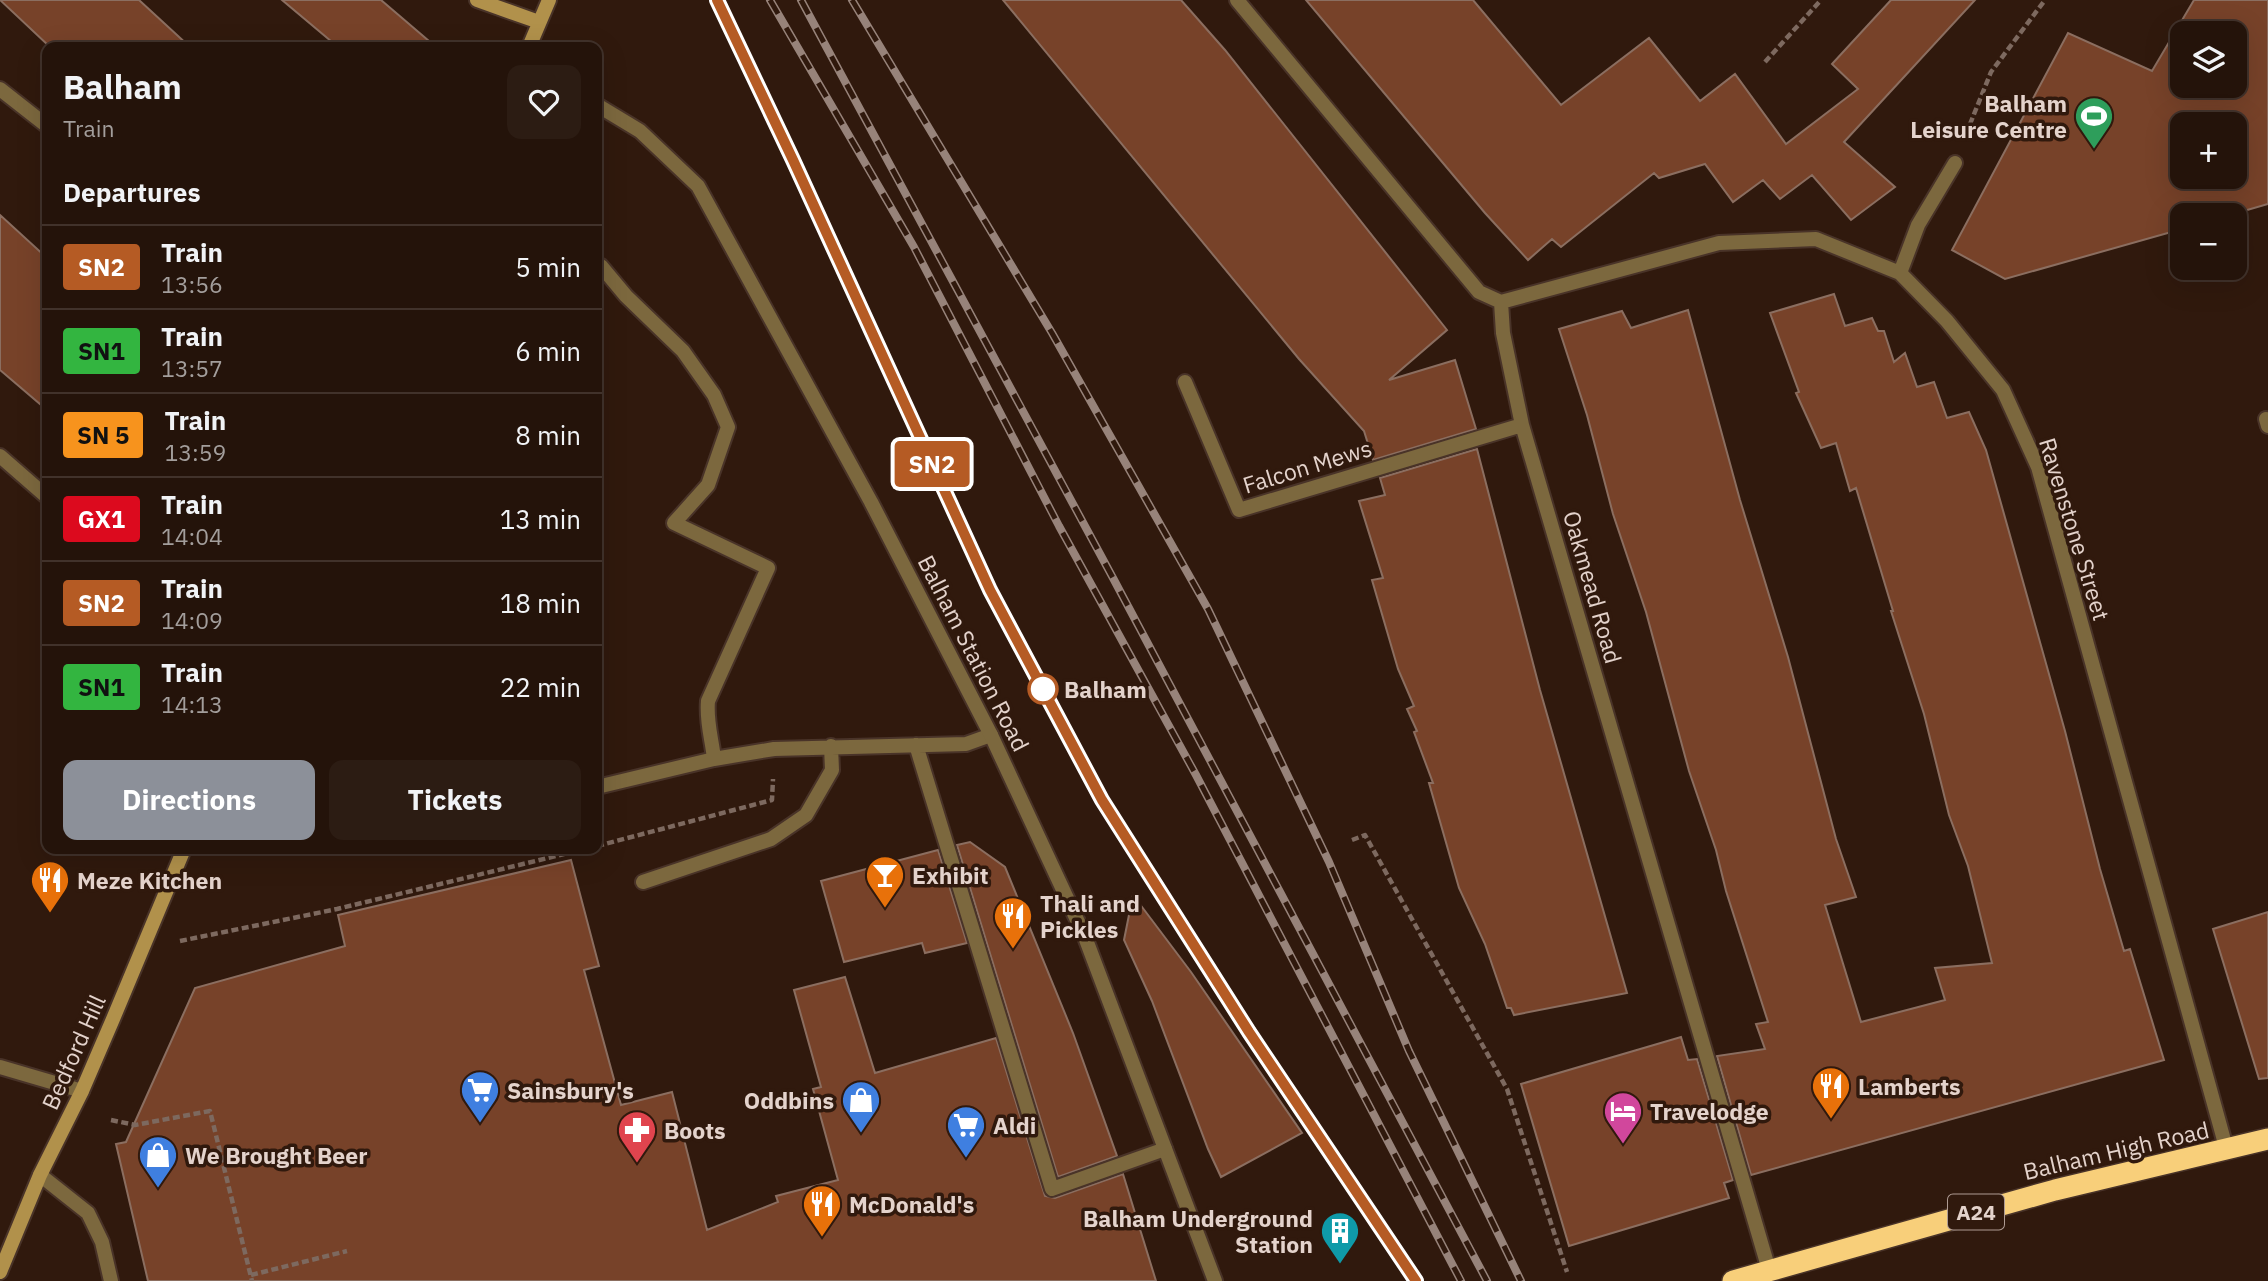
<!DOCTYPE html>
<meta charset="utf-8">
<style>
:root{--surface:#24130a;--page:#2c1c13;--text:#f1f3f6;--muted:#a39e9c;--line:#41322b;--accent:#8c9099}
body{margin:0;font-family:"IBM Plex Sans",sans-serif;background:var(--page);color:var(--text);height:100vh;display:flex;flex-direction:column;font-size:26px;white-space:nowrap}
*{box-sizing:border-box;margin:0}
p{font-size:23px;color:var(--muted)}
.icon{flex:none;width:38px;height:38px;fill:none;stroke:currentColor;stroke-width:2;stroke-linecap:round;stroke-linejoin:round}
.map{position:relative;flex:1;overflow:hidden}
.drawer{position:absolute;left:42px;top:42px;width:560px;height:812px;display:flex;flex-direction:column;background:var(--surface);border-radius:14px;box-shadow:0 7px 28px #0002,0 0 0 2px var(--line)}
.drawer>*{flex:none}
.badge{padding:0 14px;border-radius:5px;font-size:24px;line-height:46px}
.buttons{position:absolute;left:2170px;top:21px;display:grid;gap:14px}
.buttons a{display:grid;place-items:center;width:77px;height:77px;border-radius:14px;background:var(--surface);box-shadow:0 7px 28px #0002,0 0 0 2px var(--line);font-size:35px}
.map>.badge{position:absolute;translate:-50% -50%;box-shadow:0 0 0 4px #fff}
h2{padding:0 21px;font-size:26px;line-height:63px}
.round{display:grid;place-items:center;flex:none;width:74px;height:74px;border-radius:14px;background:var(--page)}
.headline{display:flex;align-items:center;justify-content:space-between;height:119px;padding:0 21px}
h1{font-size:33px;font-weight:700;line-height:52px}
.action{display:flex;gap:14px;margin-top:auto;padding:14px 21px}
.action a{flex:1;height:80px;border-radius:14px;background:var(--accent);color:#fff;font-size:28px;font-weight:700;line-height:80px;text-align:center}
.action a+a{background:var(--page);color:var(--text)}
ul{padding:0;list-style:none}
li{display:flex;align-items:center;gap:21px;height:84px;padding:0 21px;border-top:2px solid var(--line)}
li div{flex:1}
li b{display:block;font-size:26px}
li em{font-style:normal}
li .badge{min-width:77px;font-weight:700;text-align:center}
.map>svg:first-child{display:block}
</style>
<div class="map">
<svg width="2268" height="1281" viewBox="0 0 2268 1281">
<rect width="100%" height="100%" fill="#30190d"/>
<path fill="#774229" stroke="#8b6e60" stroke-width="2" fill-rule="evenodd" d="M0,0H139L190,47H50Z
M282,0H381L436,47H338Z
M1003,0H1181L1225,50L1447,330L1389,380L1455,360L1476,429L1373,460L1364,431L1299,359Z
M1306,0H1473L1561,105L1649,38L1700,101L1735,74L1786,144L1858,89L1832,64L1891,0H1975L1844,142L1895,187L1851,220L1812,175L1780,199L1763,180L1733,202L1705,164L1659,178L1654,173L1561,247L1552,239L1528,260L1485,213Z
M2194,0H2268V204L2230,215H2182V229L2005,279L1952,250L2068,33L2152,71ZM2182,33H2235V86H2182ZM2182,124H2235V177H2182Z
M0,215L47,258V410L0,370Z
M1834,294L1845,326L1872,318L1878,331H1884L1894,362L1905,353L1917,387L1934,382L1947,418L1969,412L1986,450L2065,731L2100,869L2124,951L2130,949L2164,1060L1751,1175L1717,1056L1765,1049L1756,1024L1768,1022L1726,891L1716,850L1689,771L1646,612L1613,514L1587,415L1559,329L1622,311L1631,328L1688,310L1740,500L1788,657L1836,839L1856,897L1825,905L1861,1022L1945,1000L1935,968L1992,963L1968,866L1949,815L1924,714L1891,611H1893L1856,488L1850,491L1836,443L1821,448L1796,393L1799,392L1770,313Z
M1477,449L1540,690L1627,993L1514,1015L1511,1008H1507L1485,944L1459,888L1429,783H1433L1414,732L1417,731L1407,709L1414,706L1398,669L1372,580L1383,578L1359,501L1385,495L1380,478Z
M970,842L1005,867L1073,1033L1117,1156L1058,1177L957,845Z
M938,850L967,943L925,953L922,943L844,962L821,881Z
M571,860L599,966L584,970L621,1105L672,1092L707,1230L778,1202L776,1196L838,1180L813,1089L821,1087L794,990L845,977L875,1073L996,1038L1045,1196L1055,1198L1123,1174L1156,1281H148L116,1144L126,1142L195,988L345,946L338,915Z
M1133,895L1191,972L1302,1133L1221,1177L1208,1149L1152,1001L1124,940Z
M2268,912V1078L2259,1079L2213,929Z
M1681,1037L1688,1060L1697,1059L1733,1180L1724,1183L1729,1198L1569,1246L1521,1084Z"/>
<g fill="none" stroke-linecap="round" stroke-linejoin="round">
<g stroke="#493328" stroke-width="18">
<path id="lane" d="M597,266H601L626,296L683,351L714,395L728,427L708,485L674,523L768,568L708,701C706,722 712,739 714,759
M2266,419L2268,426
M916,745L1052,1189L1165,1149
M597,787L714,759L774,749L966,744L991,735
M643,882L771,839L806,815L832,770L831,746"/>
</g>
<g stroke="#493328" stroke-width="18">
<path id="street" d="M1237,0L1479,292L1501,302
M0,89L47,126
M597,105L640,131L698,186L871,502L991,735L1085,937L1215,1281
M1900,273L1918,225L1955,163
M1501,302L1719,243L1816,239L1900,273L1947,321L2003,390L2038,467L2227,1151
M1501,302L1503,333L1522,425L1769,1270
M1185,382L1239,510L1522,425
M0,456L47,497
M0,1067L82,1091
M40,1175L88,1213L102,1242L111,1281"/>
</g>
<g stroke="#493328" stroke-width="18">
<path id="secondary" d="M477,0L539,22
M529,47L549,0
M0,1272L40,1175L82,1091L113,1019L184,849"/>
</g>
<g stroke="#493328" stroke-width="24">
<path id="highway" d="M1733,1281L2055,1190L2268,1139"/>
</g>
<path stroke="#7d695f" stroke-width="4.5" stroke-dasharray="7 3.5" stroke-linecap="butt" d="M1765,62L1821,0
M1966,134L1991,72L2045,0
M1352,840L1365,835L1507,1089L1567,1272
M597,846L772,800L773,779
M180,941L337,909L585,849
M111,1120L135,1125L210,1111L252,1281
M251,1275L347,1251"/>
<use href="#lane" stroke="#7c683e" stroke-width="14"/>
<use href="#street" stroke="#7c683e" stroke-width="14"/>
<use href="#secondary" stroke="#b1914b" stroke-width="14"/>
<use href="#highway" stroke="#f8cf7a" stroke-width="21"/>
<g stroke="#97837a" stroke-width="8">
<path id="rail" d="M717,0L782,137L990,590L1103,800L1249,1032L1416,1281
M770,0L914,247L1059,526L1196,775L1461,1281
M801,0L1113,578L1487,1281
M852,0L1052,333L1208,609L1329,862L1409,1051L1521,1281"/>
</g>
<use href="#rail" stroke="#30190d" stroke-width="5" stroke-dasharray="16" stroke-linecap="butt"/>
</g>
<g fill="none" stroke-linecap="round" stroke-linejoin="round">
<g stroke="#fff" stroke-width="16">
<path id="line" d="M717,0L793,160L990,590L1102,800L1249,1032L1416,1281"/>
</g>
<use href="#line" stroke="#b55b24" stroke-width="10"/>
</g>
<defs>
<g id="stadium-pin" transform="scale(2.0125)"><path d="M0 17L-7.5 6A9.5 9.5 0 1 1 7.5 6Z" fill="#2e9e5b" stroke="#30190d"/><path d="M0-5a6.5 5 0 1 0 0 10a6.5 5 0 1 0 0-10ZM-3.5-1.8h7v3.6h-7Z" fill="#fff"/></g>
<g id="bar-pin" transform="scale(2.0125)"><path d="M0 17L-7.5 6A9.5 9.5 0 1 1 7.5 6Z" fill="#e8710a" stroke="#30190d"/><path d="M-6-5H6L.8 .8V4.5H3.5V6h-7V4.5H-.8V.8Z" fill="#fff"/></g>
<g id="restaurant-pin" transform="scale(2.0125)"><path d="M0 17L-7.5 6A9.5 9.5 0 1 1 7.5 6Z" fill="#e8710a" stroke="#30190d"/><path d="M-5-6h1v4h1v-4h1v4h1v-4h1v5L-1.5 .5V6h-2V.5L-5-1ZM5-6V6H3V1.5H1.5Q1.5-4 5-6Z" fill="#fff"/></g>
<g id="supermarket-pin" transform="scale(2.0125)"><path d="M0 17L-7.5 6A9.5 9.5 0 1 1 7.5 6Z" fill="#3f7fe0" stroke="#30190d"/><path d="M-6-5.5h2.5l.6 2H6L4.5 2H-2.5L-4.4-4H-6ZM-1.5 3.2a1.3 1.3 0 1 0 .1 0ZM3 3.2a1.3 1.3 0 1 0 .1 0Z" fill="#fff"/></g>
<g id="shop-pin" transform="scale(2.0125)"><path d="M0 17L-7.5 6A9.5 9.5 0 1 1 7.5 6Z" fill="#3f7fe0" stroke="#30190d"/><path d="M-5-2.5h2.3a2.7 3.5 0 0 1 5.4 0H5L5.5 6h-11ZM-1.5-2.5h3a1.5 2.3 0 0 0-3 0Z" fill="#fff"/></g>
<g id="hotel-pin" transform="scale(2.0125)"><path d="M0 17L-7.5 6A9.5 9.5 0 1 1 7.5 6Z" fill="#d1479c" stroke="#30190d"/><path d="M-6-4.5h1.5V1H6V5H4.5V3h-9V5H-6ZM-4 0a1.8 1.8 0 1 1 3.6 0ZM.5 0V-2.5h3Q6-2.5 6 0Z" fill="#fff"/></g>
<g id="pharmacy-pin" transform="scale(2.0125)"><path d="M0 17L-7.5 6A9.5 9.5 0 1 1 7.5 6Z" fill="#e0444e" stroke="#30190d"/><path d="M-2-6h4v4h4v4h-4v4h-4v-4h-4v-4h4Z" fill="#fff"/></g>
<g id="building-pin" transform="scale(2.0125)"><path d="M0 17L-7.5 6A9.5 9.5 0 1 1 7.5 6Z" fill="#0f9aa8" stroke="#30190d"/><path d="M-4-6H4V6H1V3H-1V6H-4ZM-2.5-4.3h1.7v1.8h-1.7ZM.8-4.3h1.7v1.8H.8ZM-2.5-1h1.7V.8h-1.7ZM.8-1h1.7V.8H.8Z" fill="#fff"/></g>
</defs>
<g fill-rule="evenodd">
<use href="#stadium-pin" x="2094" y="116"/>
<use href="#bar-pin" x="885" y="875"/>
<use href="#restaurant-pin" x="50" y="880"/>
<use href="#restaurant-pin" x="1013" y="916"/>
<use href="#restaurant-pin" x="1831" y="1086"/>
<use href="#supermarket-pin" x="480" y="1090"/>
<use href="#shop-pin" x="861" y="1100"/>
<use href="#hotel-pin" x="1623" y="1111"/>
<use href="#supermarket-pin" x="966" y="1125"/>
<use href="#pharmacy-pin" x="637" y="1130"/>
<use href="#shop-pin" x="158" y="1155"/>
<use href="#restaurant-pin" x="822" y="1204"/>
<use href="#building-pin" x="1340" y="1231"/>
</g>
<circle fill="#fff" stroke="#b55b24" stroke-width="3.5" cx="1043" cy="689" r="14"/>
<g text-anchor="middle" dominant-baseline="central" stroke-width="7" stroke-linejoin="round" paint-order="stroke">
<rect fill="#30190d" stroke="#ae9b93" stroke-width="2" x="1948" y="1194.5" width="56" height="35" rx="5"/>
<g font-size="21" font-weight="bold" fill="#e4d3cc">
<text x="1976" y="1212">A24</text>
</g>
<g font-size="23" font-weight="bold" fill="#e4d3cc" stroke="#30190d" text-anchor="start">
<text x="2067" y="103" text-anchor="end">Balham<tspan x="2067" dy="26">Leisure Centre</tspan></text>
<text x="912" y="875">Exhibit</text>
<text x="77" y="880">Meze Kitchen</text>
<text x="1040" y="903">Thali and<tspan x="1040" dy="26">Pickles</tspan></text>
<text x="1858" y="1086">Lamberts</text>
<text x="507" y="1090">Sainsbury's</text>
<text x="834" y="1100" text-anchor="end">Oddbins</text>
<text x="1650" y="1111">Travelodge</text>
<text x="993" y="1125">Aldi</text>
<text x="664" y="1130">Boots</text>
<text x="185" y="1155">We Brought Beer</text>
<text x="849" y="1204">McDonald's</text>
<text x="1313" y="1218" text-anchor="end">Balham Underground<tspan x="1313" dy="26">Station</tspan></text>
</g>
<g font-size="23" fill="#e4d3cc" stroke="#30190d">
<text transform="translate(1307 466) rotate(-17)">Falcon Mews</text>
<text transform="translate(2075 529) rotate(73)">Ravenstone Street</text>
<text transform="translate(1593 587) rotate(74)">Oakmead Road</text>
<text transform="translate(974 653) rotate(63)">Balham Station Road</text>
<text transform="translate(73 1052) rotate(-66)">Bedford Hill</text>
<text transform="translate(2116 1150) rotate(-13)">Balham High Road</text>
</g>
<g font-size="23" font-weight="bold" fill="#e4d3cc" stroke="#30190d" text-anchor="start">
<text x="1064" y="689">Balham</text>
</g>
</g>
</svg>
<div class="buttons">
<a><svg class="icon" aria-label="layers" viewBox="0 0 24 24"><path d="M12 4l9 5-9 5-9-5zM3 14l9 5 9-5"/></svg></a>
<a>+</a>
<a>−</a>
</div>
<b class="badge" style="left:932px;top:464px;background:#b55b24;color:#fff">SN2</b>
<section class="drawer">
<div class="headline"><div><h1>Balham</h1><p>Train</p></div><a class="round"><svg class="icon" aria-label="heart" viewBox="0 0 24 24"><path d="M12 20l-8-8c-3-5 5-10 8-4 3-6 11-1 8 4z"/></svg></a></div>
<h2>Departures</h2>
<ul>
<li><span class="badge" style="background:#b55b24;color:#fff">SN2</span><div><b>Train</b><p>13:56</p></div><em>5 min</em></li>
<li><span class="badge" style="background:#33b540;color:#111">SN1</span><div><b>Train</b><p>13:57</p></div><em>6 min</em></li>
<li><span class="badge" style="background:#f7931d;color:#111">SN 5</span><div><b>Train</b><p>13:59</p></div><em>8 min</em></li>
<li><span class="badge" style="background:#dc0a1e;color:#fff">GX1</span><div><b>Train</b><p>14:04</p></div><em>13 min</em></li>
<li><span class="badge" style="background:#b55b24;color:#fff">SN2</span><div><b>Train</b><p>14:09</p></div><em>18 min</em></li>
<li><span class="badge" style="background:#33b540;color:#111">SN1</span><div><b>Train</b><p>14:13</p></div><em>22 min</em></li>
</ul>
<div class="action"><a>Directions</a><a>Tickets</a></div>
</section>
</div>
